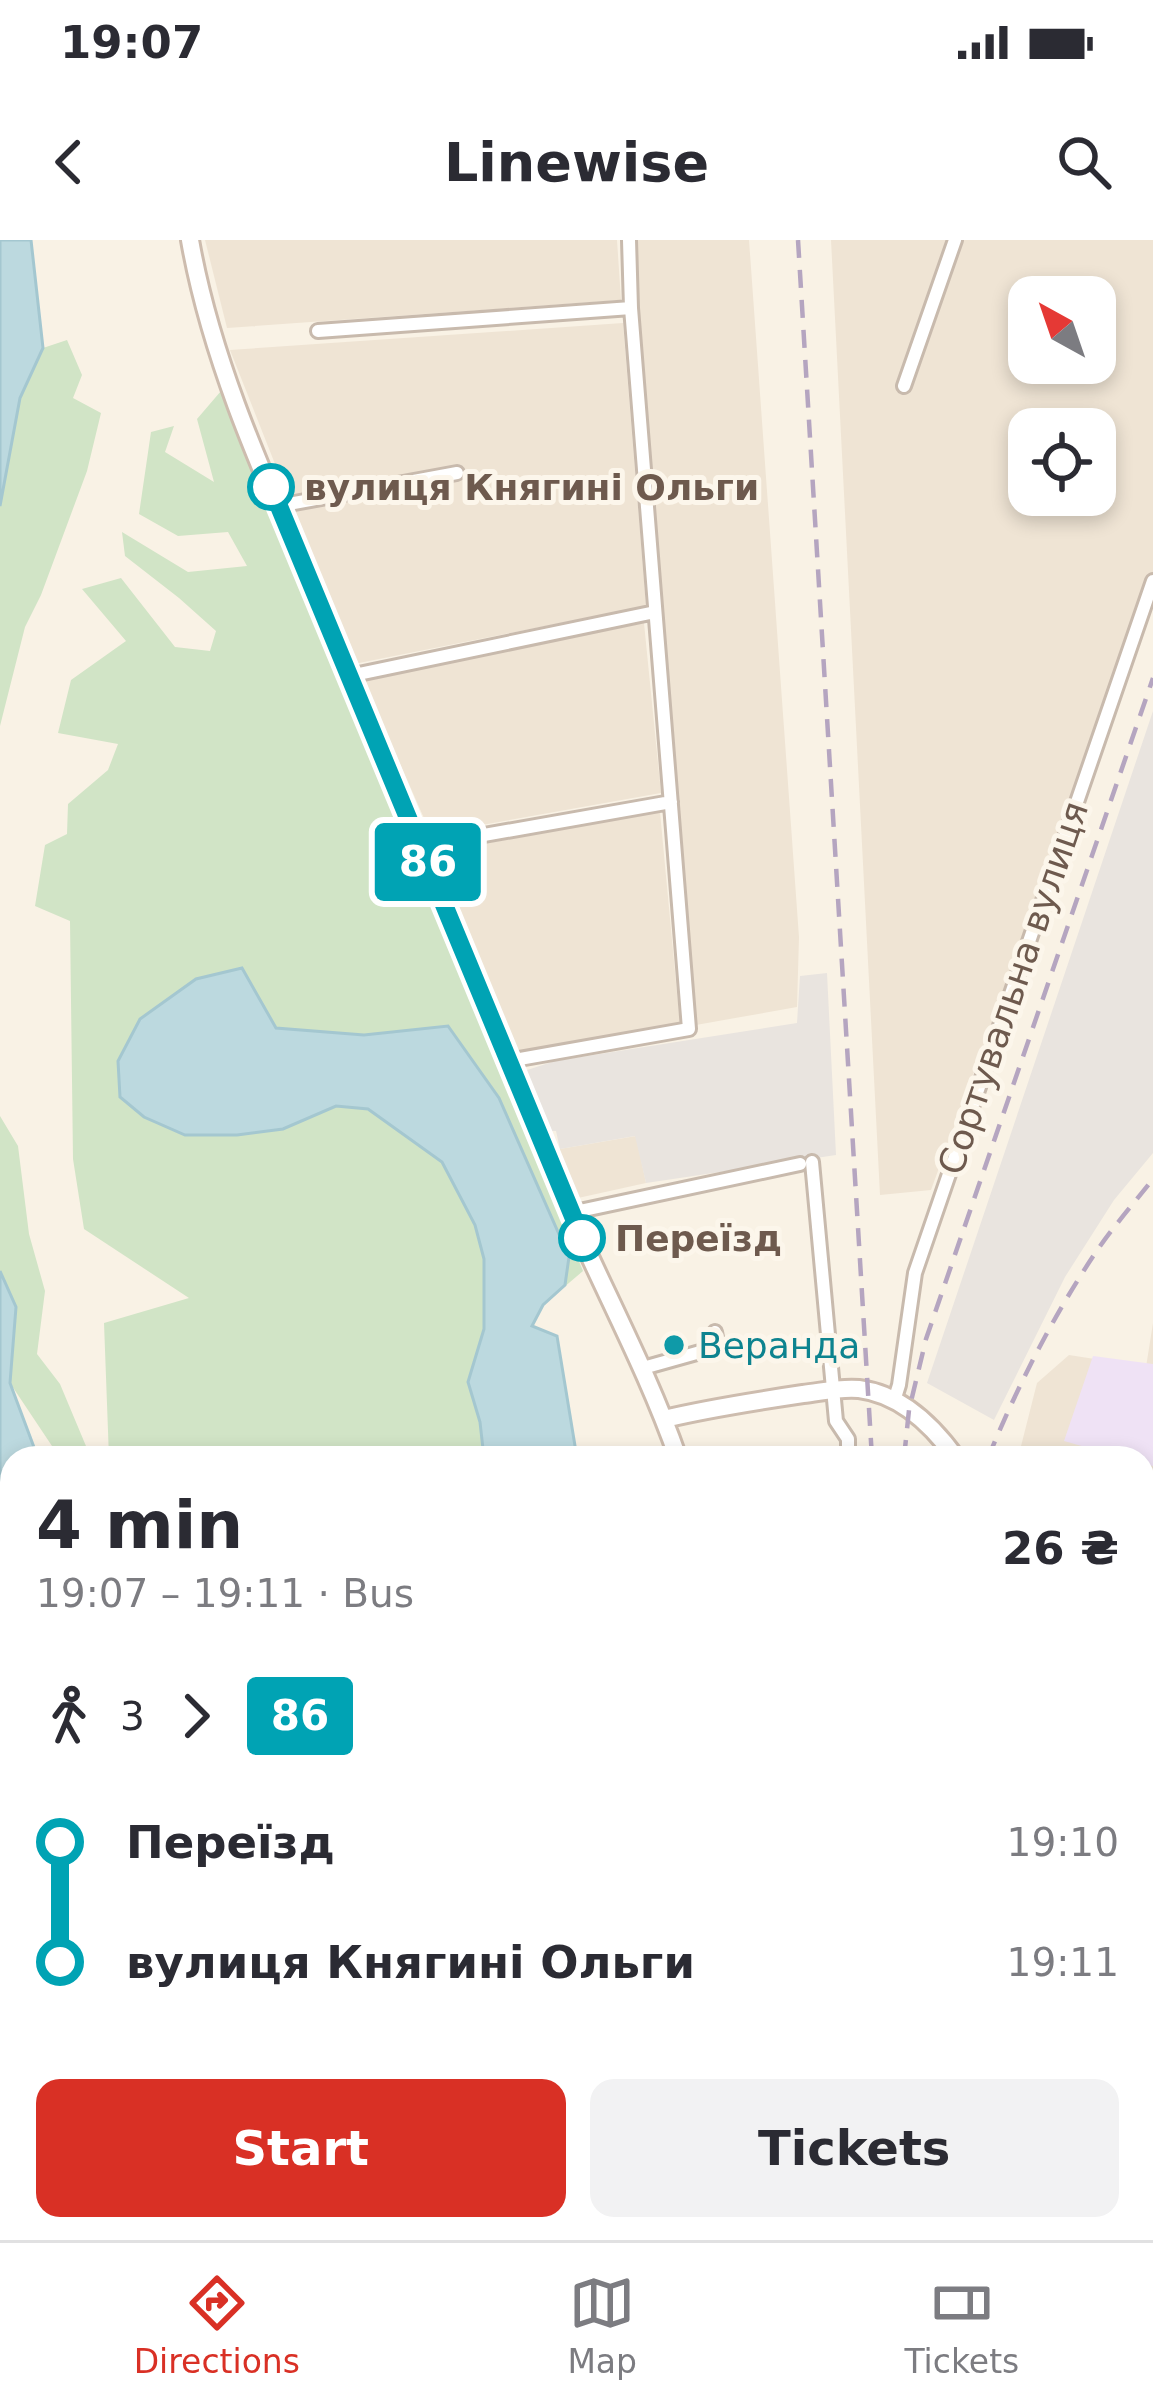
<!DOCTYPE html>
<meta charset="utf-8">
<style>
:root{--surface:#fff;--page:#f2f2f3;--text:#2b2b33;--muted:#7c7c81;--line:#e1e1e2;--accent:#d93025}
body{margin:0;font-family:"DejaVu Sans",sans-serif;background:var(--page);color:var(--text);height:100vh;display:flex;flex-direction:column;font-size:45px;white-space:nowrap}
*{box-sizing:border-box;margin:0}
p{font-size:39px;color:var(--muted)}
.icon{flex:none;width:66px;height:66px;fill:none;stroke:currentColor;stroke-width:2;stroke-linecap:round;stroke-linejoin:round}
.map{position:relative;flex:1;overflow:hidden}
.sheet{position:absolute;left:0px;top:1206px;width:1155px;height:795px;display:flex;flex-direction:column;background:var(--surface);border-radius:36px 36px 0 0;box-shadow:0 6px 18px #0003}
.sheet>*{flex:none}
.badge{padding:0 24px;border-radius:9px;font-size:42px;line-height:78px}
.needle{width:78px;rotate:320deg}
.buttons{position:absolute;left:1008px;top:36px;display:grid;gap:24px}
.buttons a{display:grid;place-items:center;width:108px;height:108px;border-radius:24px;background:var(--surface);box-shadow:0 6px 18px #0003;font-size:60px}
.map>.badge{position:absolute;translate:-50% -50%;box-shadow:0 0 0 6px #fff}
.legs{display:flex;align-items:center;gap:18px;height:132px;padding:0 36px;font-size:39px}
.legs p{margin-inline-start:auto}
.overview{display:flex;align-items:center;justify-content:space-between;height:204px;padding:0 36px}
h1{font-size:66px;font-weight:600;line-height:90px}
.primary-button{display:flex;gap:24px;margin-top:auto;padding:24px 36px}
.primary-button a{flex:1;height:138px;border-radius:24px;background:var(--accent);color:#fff;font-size:48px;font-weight:600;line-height:138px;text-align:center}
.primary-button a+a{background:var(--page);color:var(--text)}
ul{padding:0 36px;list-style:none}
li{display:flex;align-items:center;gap:42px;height:120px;font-size:45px}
li i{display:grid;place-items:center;width:18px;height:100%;margin:0 15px;background:currentColor}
li i::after{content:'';width:30px;height:30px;margin:-15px;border:9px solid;border-radius:50%;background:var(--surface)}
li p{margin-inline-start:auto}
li:first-child i{background:linear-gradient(#0000 50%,currentColor 0)}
li:last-child i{background:linear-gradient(currentColor 50%,#0000 0)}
.status{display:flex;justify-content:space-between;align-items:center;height:84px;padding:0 60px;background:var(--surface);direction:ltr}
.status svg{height:33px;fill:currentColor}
header{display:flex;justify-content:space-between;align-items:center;height:156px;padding:0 36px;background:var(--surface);font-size:54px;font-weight:600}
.menu{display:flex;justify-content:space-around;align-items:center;height:168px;border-top:3px solid var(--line);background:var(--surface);font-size:33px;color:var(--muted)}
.menu a{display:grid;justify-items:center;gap:6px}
.menu .selected{color:var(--accent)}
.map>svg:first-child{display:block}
</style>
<div class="status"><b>19:07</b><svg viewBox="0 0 49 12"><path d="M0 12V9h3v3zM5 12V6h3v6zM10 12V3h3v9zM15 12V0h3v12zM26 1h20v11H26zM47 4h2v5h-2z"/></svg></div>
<header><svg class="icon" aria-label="back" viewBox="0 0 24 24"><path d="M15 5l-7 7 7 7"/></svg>Linewise<svg class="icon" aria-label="search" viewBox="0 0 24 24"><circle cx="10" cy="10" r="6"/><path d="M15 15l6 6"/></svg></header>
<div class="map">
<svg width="1153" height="2000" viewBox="0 0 1153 2000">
<rect width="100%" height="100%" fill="#f9f2e5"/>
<path fill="#efe4d4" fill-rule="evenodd" d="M205,0H617L621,60L227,88Z
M634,0H749L799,697L797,767L696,785Z
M831,0H1153V341L931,950L880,955ZM1029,57H1095V123H1029ZM1029,189H1095V255H1029Z
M623,83L646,366L354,424L230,110Z
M644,383L661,553L431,594L363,440Z
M660,572L680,785L514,813L438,612Z
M636,896L646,943L578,958L568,950L555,917L560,909Z
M1153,1083V1299L1143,1300V1218H1018L1037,1143L1069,1115L1146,1127Z
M478,1989H690L689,2000H476Z"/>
<path fill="#e9e4df" d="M1153,471V913L1114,960L1065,1037L994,1180L927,1143Z
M827,733L836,915L646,943L635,896L560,909L556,891H548L524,831L555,821L797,783L800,736Z
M1143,1314H1153V1434L1143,1432Z
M1153,1529V1705L1143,1707V1530Z"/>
<path fill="#efe2f5" d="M1093,1116L1153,1124V1226L1143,1224V1218H1124L1064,1201Z"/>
<path fill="#d1e4c6" d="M67,100L82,135L73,158L101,173L87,231L41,355L25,387L0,486V266L20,158L43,108Z
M221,151L583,1031L543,1065L565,1045L448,786L364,795L276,788L243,728L196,739L283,889L336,866L368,869L442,922L475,985L484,1019V1089L468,1142L480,1182L484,1218H109L104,1083L189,1058L84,989L73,919L70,681L35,666L45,605L67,594L68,564L108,530L118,504L58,493L71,440L126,401L82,349L121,338L175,407L210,411L216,391L179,358L125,316L122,292L188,332L247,326L228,292L178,296L139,274L151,192L174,186L165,212L214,242L197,179Z
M0,876L18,906L29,994L45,1051L37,1114L60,1144L91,1218H60L10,1143L16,1067L0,1031Z
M0,1793L12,1822V1989H31L32,2000H0Z"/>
<path fill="#bcd9df" stroke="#a4c7d0" stroke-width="3" d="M0,0H31L43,108L20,158L0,266Z
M242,728L276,788L364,795L448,786L499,858L569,1017L565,1045L543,1065L532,1086L557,1096L577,1218H484L480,1182L468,1142L484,1089V1019L475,985L442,922L368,869L336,866L283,889L237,895H185L144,877L120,857L118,821L140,779L196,739Z
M0,1031L16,1067L10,1143L38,1218H12V1456L0,1432Z
M77,1989H219L222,2000H77Z"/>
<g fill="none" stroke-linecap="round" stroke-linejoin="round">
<g stroke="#c8baad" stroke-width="18">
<path id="street" d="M318,91L631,68
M904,146L955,0
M278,266L457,233
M349,436L655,372
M422,606L671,562
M508,821L689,789L631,68L629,0
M812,922L836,1181L848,1199V1218
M570,973L800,924
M643,1128L718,1107L715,1092
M894,1161L899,1145L915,1033L1153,341
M1143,1306H1153
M1143,1455L1153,1453
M948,1989L952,2000
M462,2000V1989"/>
</g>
<g stroke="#cdbcae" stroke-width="22">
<path id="secondary" d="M190,0C214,137 278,266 332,394C410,582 485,771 564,959C601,1046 647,1129 678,1218
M664,1179C710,1168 756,1161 803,1154C821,1152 841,1147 859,1149C900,1154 933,1186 956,1218
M1143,1929L1153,1942
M703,2000L704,1989"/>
</g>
<use href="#street" stroke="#fff" stroke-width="12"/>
<use href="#secondary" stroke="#fff" stroke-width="16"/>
<path stroke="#b5a5c0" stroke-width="4.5" stroke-dasharray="18 12" stroke-linecap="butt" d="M798,0L872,1218
M904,1218L909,1170L926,1099L1153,438
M988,1218C1017,1147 1053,1076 1096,1012C1113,987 1134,963 1153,939
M1143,1954L1153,1963
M990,1989L994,2000
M1024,1989L1029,2000
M1047,1989L1054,2000
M1090,1989L1100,2000
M1120,1989L1134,2000"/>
</g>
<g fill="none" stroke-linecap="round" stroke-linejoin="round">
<g stroke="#fff" stroke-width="27">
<path id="line-1" d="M271,247L582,998"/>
</g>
<use href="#line-1" stroke="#00a3b4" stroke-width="18"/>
</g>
<g fill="#fff" stroke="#00a3b4" stroke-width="6">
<circle cx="271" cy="247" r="21"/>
<circle cx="582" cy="998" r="21"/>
</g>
<circle fill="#0f9aa8" stroke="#fcf6eb" stroke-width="4.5" cx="674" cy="1105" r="12"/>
<g text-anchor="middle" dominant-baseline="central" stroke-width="10" stroke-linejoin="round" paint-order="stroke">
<g font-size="36" font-weight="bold" fill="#6e5a4e" stroke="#fcf6eb" text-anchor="start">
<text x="304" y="247">вулиця Княгині Ольги</text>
<text x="615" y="998">Переїзд</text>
</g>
<g font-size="36" fill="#6e5a4e" stroke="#fcf6eb">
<text transform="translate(1013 748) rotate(-71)">Сортувальна вулиця</text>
</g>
<g font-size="36" fill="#0d838f" stroke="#fcf6eb" text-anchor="start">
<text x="698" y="1105">Веранда</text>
</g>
</g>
</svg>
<div class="buttons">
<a><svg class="needle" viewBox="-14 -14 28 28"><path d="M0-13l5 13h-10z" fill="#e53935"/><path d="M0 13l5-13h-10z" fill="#7c7c81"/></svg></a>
<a><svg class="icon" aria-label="locate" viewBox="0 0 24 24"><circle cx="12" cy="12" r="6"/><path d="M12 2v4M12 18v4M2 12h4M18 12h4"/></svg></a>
</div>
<b class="badge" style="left:428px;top:622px;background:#00a3b4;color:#fff">86</b>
<section class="sheet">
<div class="overview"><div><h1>4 min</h1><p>19:07 – 19:11 · Bus</p></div><b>26 ₴</b></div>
<div class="legs"><svg class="icon" aria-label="walk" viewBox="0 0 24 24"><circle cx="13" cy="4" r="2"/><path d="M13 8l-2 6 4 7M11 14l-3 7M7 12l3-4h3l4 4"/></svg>3<svg class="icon" aria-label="forward" viewBox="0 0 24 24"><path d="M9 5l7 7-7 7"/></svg><b class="badge" style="background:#00a3b4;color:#fff">86</b></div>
<ul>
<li><i style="color:#00a3b4"></i><b>Переїзд</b><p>19:10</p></li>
<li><i style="color:#00a3b4"></i><b>вулиця Княгині Ольги</b><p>19:11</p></li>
</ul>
<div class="primary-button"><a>Start</a><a>Tickets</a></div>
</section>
</div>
<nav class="menu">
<a class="selected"><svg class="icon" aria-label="directions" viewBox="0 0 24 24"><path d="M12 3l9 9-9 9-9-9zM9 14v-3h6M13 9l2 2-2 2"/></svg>Directions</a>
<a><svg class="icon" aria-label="map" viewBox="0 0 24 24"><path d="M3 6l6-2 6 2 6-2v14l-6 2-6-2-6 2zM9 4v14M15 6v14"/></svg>Map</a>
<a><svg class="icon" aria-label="tickets" viewBox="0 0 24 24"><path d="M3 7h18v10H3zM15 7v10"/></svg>Tickets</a>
</nav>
